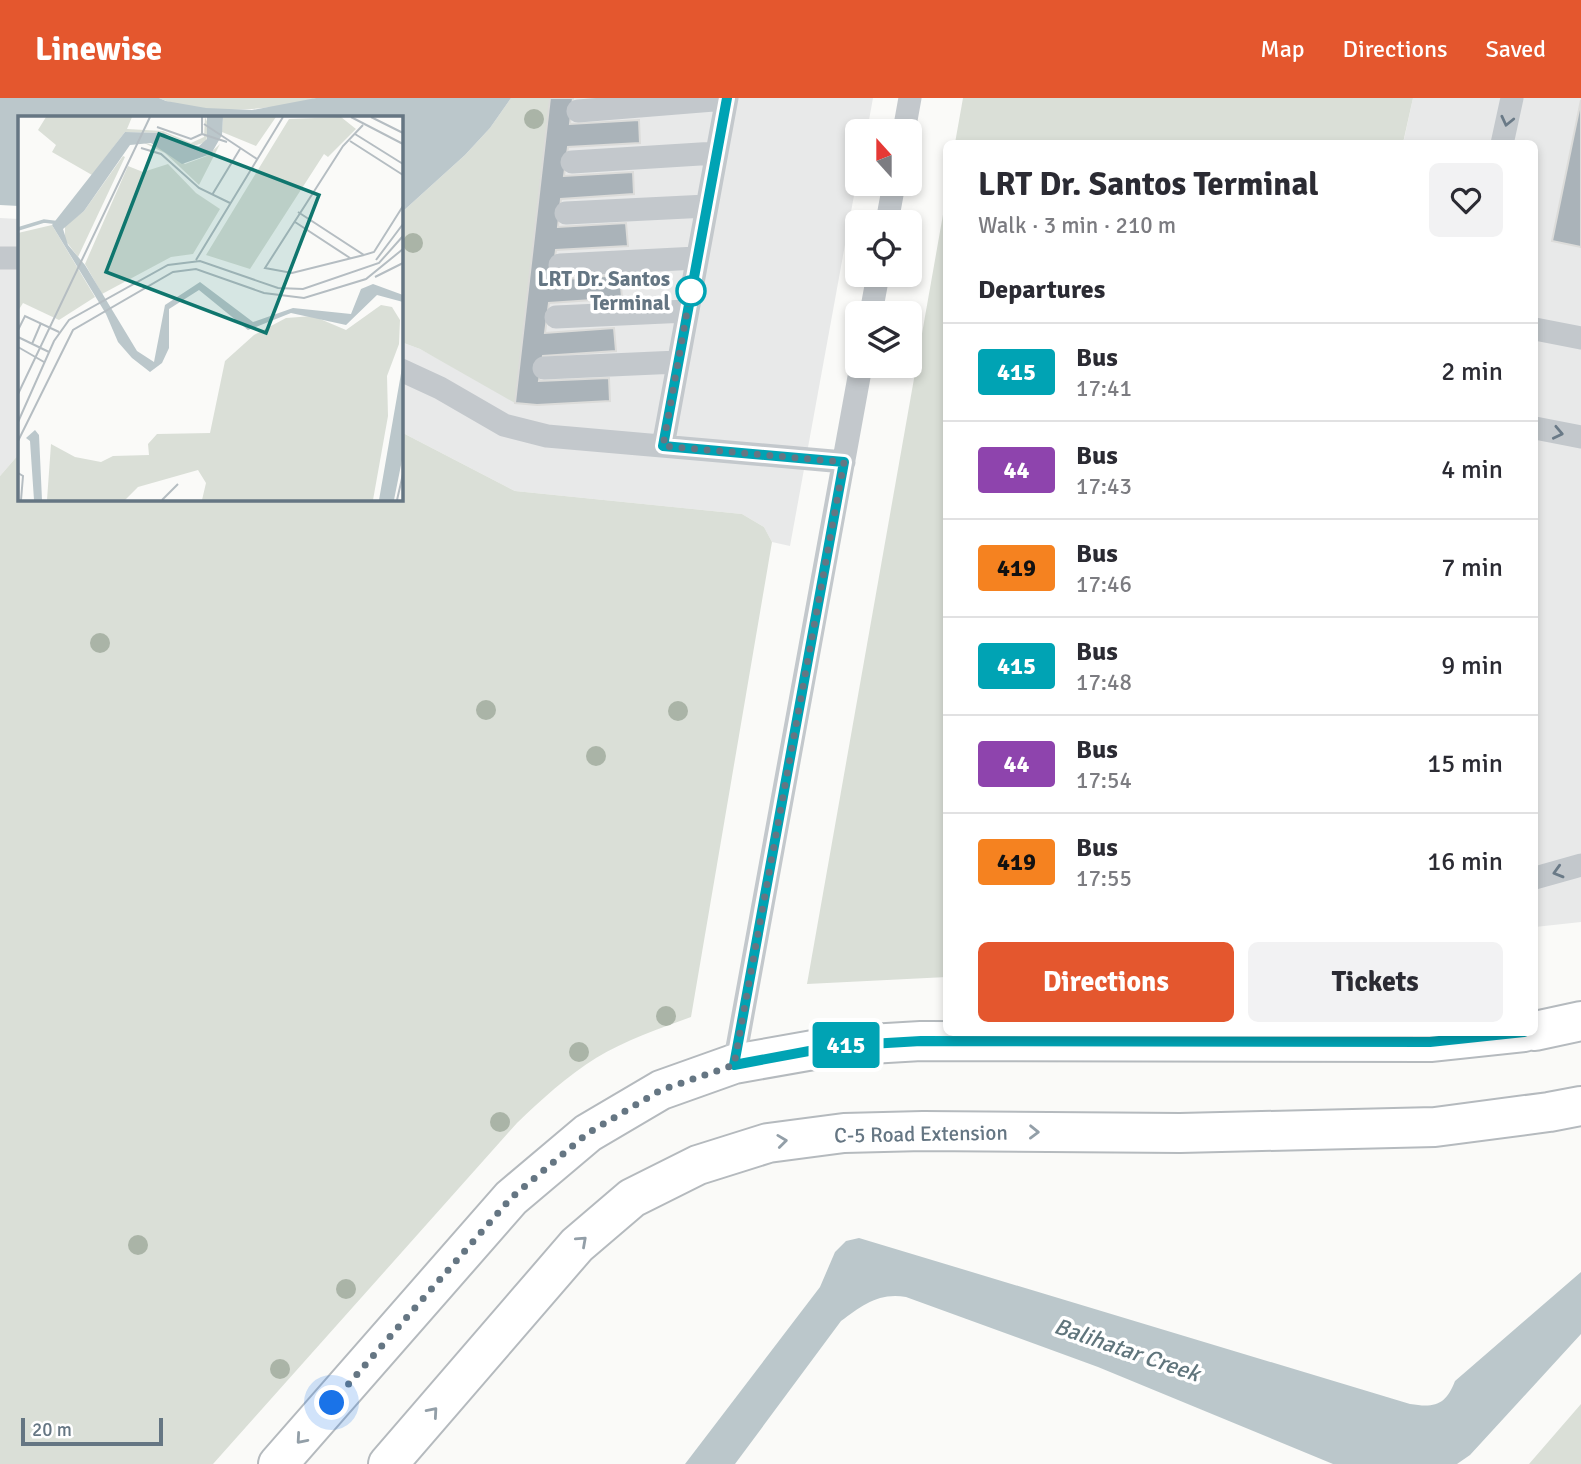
<!DOCTYPE html>
<meta charset="utf-8">
<style>
:root{--surface:#fff;--page:#f2f2f3;--text:#2b2b33;--muted:#7c7c81;--line:#e1e1e2;--accent:#e4572e}
body{margin:0;font-family:Signika,sans-serif;background:var(--page);color:var(--text);height:100vh;display:flex;flex-direction:column;font-size:26px;white-space:nowrap}
*{box-sizing:border-box;margin:0}
p{font-size:23px;color:var(--muted)}
.icon{flex:none;width:38px;height:38px;fill:none;stroke:currentColor;stroke-width:2;stroke-linecap:round;stroke-linejoin:round}
.map{position:relative;flex:1;overflow:hidden}
.sheet{position:absolute;left:943px;top:42px;width:595px;height:896px;display:flex;flex-direction:column;background:var(--surface);border-radius:10px;box-shadow:0 4px 10px #0003}
.sheet>*{flex:none}
.badge{padding:0 14px;border-radius:5px;font-size:24px;line-height:46px}
.needle{width:46px;rotate:339deg}
.buttons{position:absolute;left:845px;top:21px;display:grid;gap:14px}
.buttons a{display:grid;place-items:center;width:77px;height:77px;border-radius:10px;background:var(--surface);box-shadow:0 4px 10px #0003;font-size:35px}
.scale{position:absolute;left:21px;bottom:18px;width:142px;box-sizing:border-box;padding-left:7px;border:4px solid #657683;border-top:0;font-size:19px;line-height:24px;white-space:nowrap;color:#657683;-webkit-text-stroke:5px #fff;paint-order:stroke}
.you{position:absolute;width:35px;height:35px;margin:-18px;border:5px solid #fff;border-radius:50%;background:#1a73e8;box-shadow:0 0 0 10px #1a73e833}
.map>.badge{position:absolute;translate:-50% -50%;box-shadow:0 0 0 4px #fff}
h2{padding:0 35px;font-size:26px;line-height:63px}
.round{display:grid;place-items:center;flex:none;width:74px;height:74px;border-radius:10px;background:var(--page)}
.summary{display:flex;align-items:center;justify-content:space-between;height:119px;padding:0 35px}
h1{font-size:33px;font-weight:700;line-height:52px}
.primary-button{display:flex;gap:14px;margin-top:auto;padding:14px 35px}
.primary-button a{flex:1;height:80px;border-radius:10px;background:var(--accent);color:#fff;font-size:28px;font-weight:700;line-height:80px;text-align:center}
.primary-button a+a{background:var(--page);color:var(--text)}
ul{padding:0;list-style:none}
li{display:flex;align-items:center;gap:21px;height:98px;padding:0 35px;border-top:2px solid var(--line)}
li div{flex:1}
li b{display:block;font-size:26px}
li em{font-style:normal}
li .badge{min-width:77px;font-weight:700;text-align:center}
header{display:flex;align-items:center;gap:42px;box-sizing:border-box;height:98px;padding:0 35px;background:var(--accent);color:#fff}
header strong{font-size:33px}
nav{display:flex;gap:38px;margin-inline-start:auto;font-size:24px}
.map>svg:first-child{display:block}
</style>
<header>
<strong>Linewise</strong>
<nav><a>Map</a><a>Directions</a><a>Saved</a></nav>
</header>
<div class="map">
<svg width="1581" height="1366" viewBox="0 0 1581 1366">
<rect width="100%" height="100%" fill="#fafaf8"/>
<path fill="#e8e9e9" d="M550,0H873L867,33H858L857,81L790,448L772,444L764,429L742,416L515,393L401,334V244L420,251L452,268Z
M1413,0H1581V824L1535,829V46H1403Z
M0,120L19,121V356L0,378Z"/>
<path fill="#dadfd7" d="M159,0H316C274,13 200,18 159,0Z
M511,0H550L515,305L420,251L401,244V115L465,57L490,30Z
M963,0H1413L1403,45H955Z
M947,94V879L807,886Z
M401,334L515,393L742,416L764,429L772,444L691,919C658,931 626,942 596,960C567,978 542,1001 517,1025L213,1366H0V378L19,356V401H401Z
M1581,1306V1366H1529Z"/>
<path fill="#bbc7cb" d="M0,0H159L166,3L206,10L252,12L316,0H511L490,30L465,57L401,115V19H19V108L0,107Z
M859,1140L1410,1306C1435,1310 1446,1307 1455,1283L1581,1174V1236L1470,1357L1457,1366H1333L1098,1269L906,1199C879,1194 861,1208 841,1223L735,1366H685L820,1189L835,1154L846,1143Z"/>
<path fill="#aab3b9" stroke="#dcdcda" stroke-width="2" d="M550,0H573L570,26L639,22L640,45L568,49L564,78L633,74L634,96L561,101L558,129L626,125L628,148L556,152L552,182L620,177L622,200L549,205L545,235L614,230L616,253L543,258L539,283L609,280L610,303L537,307L515,305Z
M1581,2V149L1552,143Z"/>
<g fill="none" stroke-linecap="round" stroke-linejoin="round">
<g stroke="#b5babe" stroke-width="42">
<path id="primary" d="M1535,933L1581,923
M278,1366L511,1100L588,1035L661,992L734,966L836,948L921,943L1430,944L1524,934
M388,1366L577,1147L632,1100L698,1067L768,1045L844,1035L923,1033L1180,1035L1435,1029L1549,1014L1581,1008"/>
</g>
<path stroke="#c3c8cc" stroke-width="23" d="M578,13L726,1
M904,33L910,0
M1502,46L1512,0
M572,64L716,55
M566,115L707,108
M887,124L894,86
M0,160H19
M560,167L697,160
M871,215L878,177
M556,219L687,213
M1535,231L1581,240
M544,270L678,264
M401,272L440,290L504,327L547,338L844,364
M1535,330L1581,339
M663,348L727,0
M1535,780L1581,767
M734,966L861,268"/>
<use href="#primary" stroke="#fff" stroke-width="38"/>
</g>
<g fill="#aab4a7">
<circle cx="534" cy="21" r="10"/>
<circle cx="413" cy="145" r="10"/>
<circle cx="100" cy="545" r="10"/>
<circle cx="486" cy="612" r="10"/>
<circle cx="678" cy="613" r="10"/>
<circle cx="596" cy="658" r="10"/>
<circle cx="666" cy="918" r="10"/>
<circle cx="579" cy="954" r="10"/>
<circle cx="500" cy="1024" r="10"/>
<circle cx="138" cy="1147" r="10"/>
<circle cx="346" cy="1191" r="10"/>
<circle cx="280" cy="1271" r="10"/>
</g>
<defs><path id="oneway-chevron" d="M-2-3.5L2.5 0L-2 3.5" fill="none" stroke-width="1.6" stroke-linecap="round" stroke-linejoin="round" transform="scale(1.75)"/></defs>
<g stroke="#6a7a87">
<use href="#oneway-chevron" transform="translate(1507 23) rotate(103)"/>
<use href="#oneway-chevron" transform="translate(1558 335) rotate(12)"/>
<use href="#oneway-chevron" transform="translate(1558 774) rotate(164)"/>
</g>
<g stroke="#939fa8">
<use href="#oneway-chevron" transform="translate(1034 1034) rotate(1)"/>
<use href="#oneway-chevron" transform="translate(782 1043) rotate(-7)"/>
<use href="#oneway-chevron" transform="translate(582 1143) rotate(-42)"/>
<use href="#oneway-chevron" transform="translate(433 1314) rotate(-49)"/>
<use href="#oneway-chevron" transform="translate(301 1341) rotate(131)"/>
</g>
<g fill="none" stroke-linecap="round" stroke-linejoin="round">
<g stroke="#fff" stroke-width="16">
<path id="line" d="M727,0L663,348L844,364L734,967L836,948L921,943L1430,944L1524,934"/>
</g>
<use href="#line" stroke="#00a3b4" stroke-width="10"/>
<path stroke="#657683" stroke-width="7" stroke-dasharray="0 12.6" d="M332,1305L511,1100L588,1035L661,992L734,967L844,364L663,348L692,186L691,193"/>
</g>
<circle fill="#fff" stroke="#00a3b4" stroke-width="3.5" cx="691" cy="193" r="14"/>
<g text-anchor="middle" dominant-baseline="central" stroke-width="7" stroke-linejoin="round" paint-order="stroke">
<g font-size="21" font-weight="bold" fill="#657683" stroke="#fff" text-anchor="end">
<text x="670" y="181">LRT Dr. Santos<tspan x="670" dy="24">Terminal</tspan></text>
</g>
<g font-size="21" fill="#657683" stroke="#fff">
<text transform="translate(921 1036) rotate(-1)">C-5 Road Extension</text>
</g>
<g font-size="23" font-style="italic" fill="#60757c" stroke="#fff">
<text transform="translate(1127 1252) rotate(19)">Balihatar Creek</text>
</g>
</g>
<g transform="translate(18 18)">
<rect width="385" height="385" fill="#fafaf8"/>
<path d="M28,1H114L109,13L145,15L173,27L186,21L187,1L191,10L188,26L176,30L146,17L107,16L74,59L34,36L38,29L20,14ZM205,1H258L238,30L204,16ZM323,1L338,13L310,41L306,38L232,153L188,139L271,3ZM124,26L142,31L167,48L189,40L202,28L181,69L147,37ZM105,40L107,41L60,141L47,124V110L66,95ZM150,48L178,77L202,93L175,138L153,141L84,178L67,148L110,50L125,56ZM34,109L77,181L41,204L5,187L0,195V117ZM363,189L374,191L382,204L381,228L369,260L370,300L355,384H184L188,367L180,354L120,371L107,384H29L33,328L57,341L83,346L95,340L131,339L130,328L139,318L192,317L207,245L236,219L268,202L295,200L328,214Z" fill="#dadfd7"/>
<path d="M189,1H205L204,19L193,38L164,48L133,27L112,29L66,95L45,113L50,129L67,149L119,235L136,246L147,189L182,166L235,206L275,192L333,198L343,173L355,168L385,179V186L359,179L328,209L273,197L230,214L181,174L151,193V232L144,247L132,256L114,242L100,226L88,198L34,109L107,16L146,17L166,29L181,30L189,23ZM385,246V339L376,384H361ZM17,314L21,319L24,384H16L12,325L8,322Z" fill="#bbc7cb"/>
<path fill="none" stroke="#bbc7cb" stroke-width="3.5" d="M0,113L26,105L42,107"/>
<path fill="none" stroke="#b5bdc2" stroke-width="2" d="M333,1L385,28M353,1L385,17M186,8L239,43M345,9L325,30L247,152L274,157L346,139M139,11L173,23L184,18V1M184,18L209,26M337,18L385,48M332,25L385,59M123,32L143,38L181,72L212,87M194,79L222,33M280,96L346,139L356,136L385,90M277,106L332,142M178,144L265,1M358,144L385,108M357,161L385,147M0,214L7,200L41,216M0,221L31,236M14,228L23,207M0,231L26,246M0,278L132,1M0,306L36,225L51,204L150,149L182,145L260,172L285,173L361,147L385,120M0,325L55,214L155,156L178,153L246,177L286,182L348,163L385,133M0,357L5,360L3,384M144,384L160,368M379,384L385,358"/>
<path fill="#0f766e" fill-opacity="0.15" stroke="#0f766e" stroke-width="3.5" d="M141,18L301,79L248,217L88,156Z"/>
<rect width="385" height="385" fill="none" stroke="#657683" stroke-width="3.5"/>
</g>
</svg>
<div class="buttons">
<a><svg class="needle" viewBox="-14 -14 28 28"><path d="M0-13l5 13h-10z" fill="#e53935"/><path d="M0 13l5-13h-10z" fill="#7c7c81"/></svg></a>
<a><svg class="icon" aria-label="locate" viewBox="0 0 24 24"><circle cx="12" cy="12" r="6"/><path d="M12 2v4M12 18v4M2 12h4M18 12h4"/></svg></a>
<a><svg class="icon" aria-label="layers" viewBox="0 0 24 24"><path d="M12 4l9 5-9 5-9-5zM3 14l9 5 9-5"/></svg></a>
</div>
<div class="scale">20 m</div>
<div class="you" style="left:332px;top:1305px"></div>
<b class="badge" style="left:846px;top:947px;background:#00a3b4;color:#fff">415</b>
<section class="sheet">
<div class="summary"><div><h1>LRT Dr. Santos Terminal</h1><p>Walk · 3 min · 210 m</p></div><a class="round"><svg class="icon" aria-label="heart" viewBox="0 0 24 24"><path d="M12 20l-8-8c-3-5 5-10 8-4 3-6 11-1 8 4z"/></svg></a></div>
<h2>Departures</h2>
<ul>
<li><span class="badge" style="background:#00a3b4;color:#fff">415</span><div><b>Bus</b><p>17:41</p></div><em>2 min</em></li>
<li><span class="badge" style="background:#8e44ad;color:#fff">44</span><div><b>Bus</b><p>17:43</p></div><em>4 min</em></li>
<li><span class="badge" style="background:#f58220;color:#111">419</span><div><b>Bus</b><p>17:46</p></div><em>7 min</em></li>
<li><span class="badge" style="background:#00a3b4;color:#fff">415</span><div><b>Bus</b><p>17:48</p></div><em>9 min</em></li>
<li><span class="badge" style="background:#8e44ad;color:#fff">44</span><div><b>Bus</b><p>17:54</p></div><em>15 min</em></li>
<li><span class="badge" style="background:#f58220;color:#111">419</span><div><b>Bus</b><p>17:55</p></div><em>16 min</em></li>
</ul>
<div class="primary-button"><a>Directions</a><a>Tickets</a></div>
</section>
</div>
